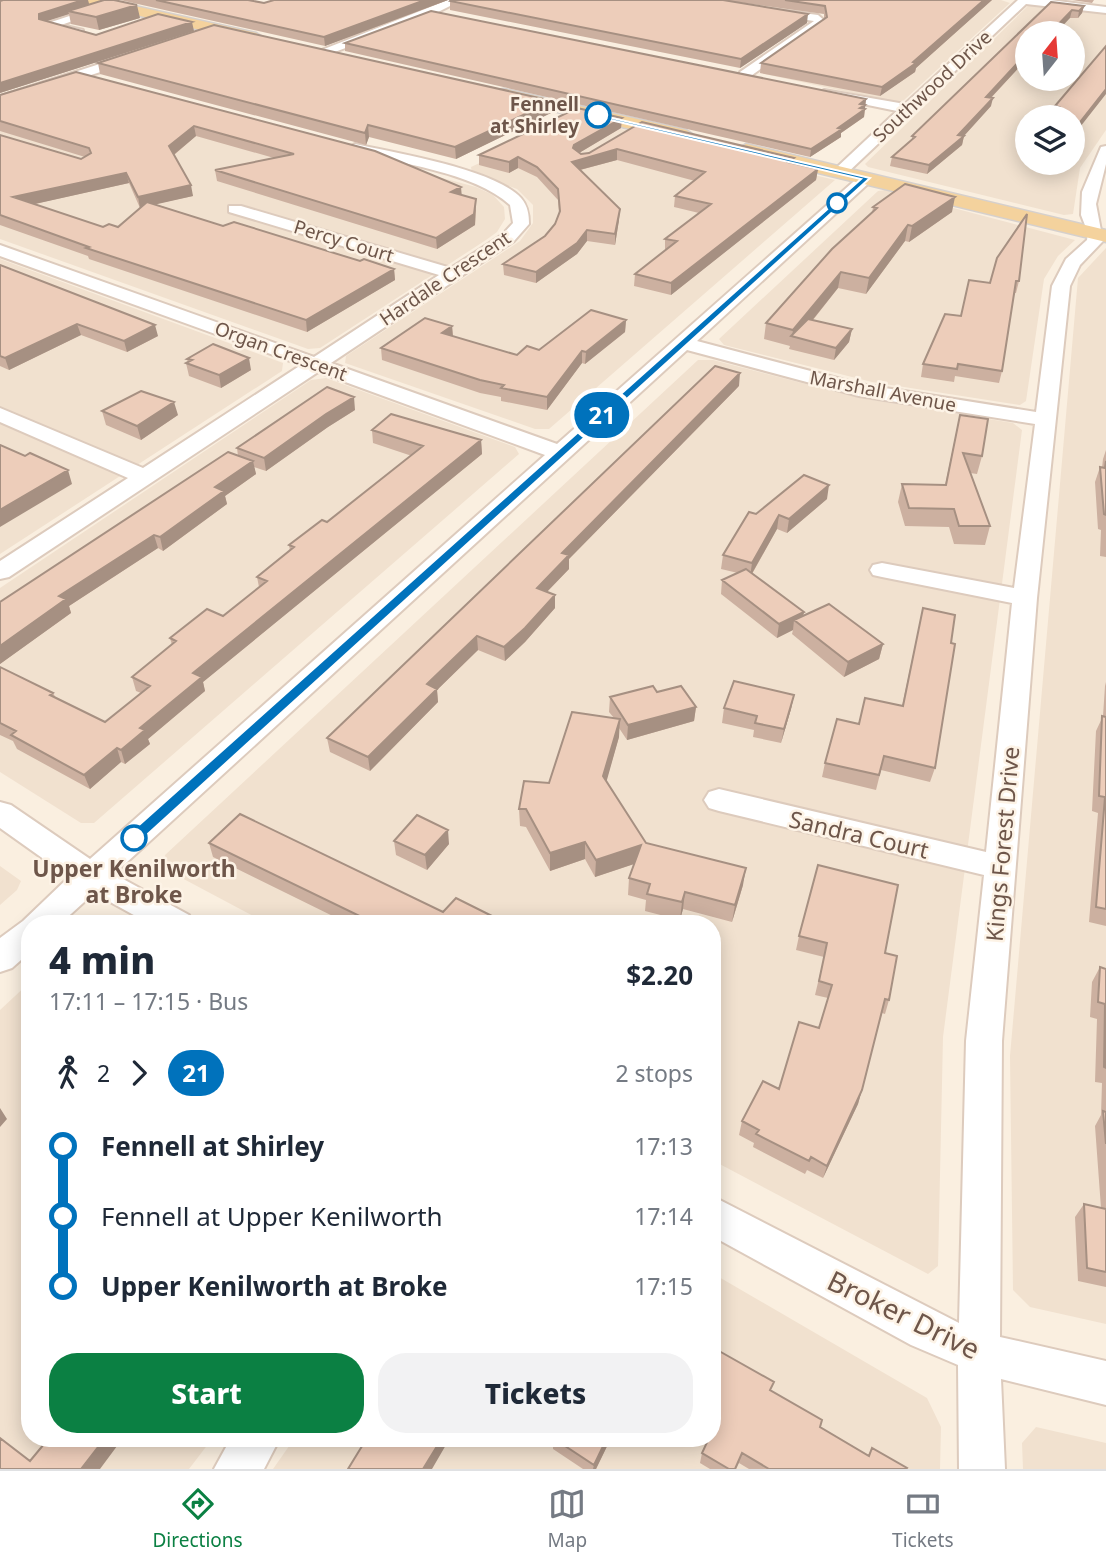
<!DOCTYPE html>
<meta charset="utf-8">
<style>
:root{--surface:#fff;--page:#f2f2f3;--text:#1f2937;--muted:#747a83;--line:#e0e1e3;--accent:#0b8043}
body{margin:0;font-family:"Noto Sans",sans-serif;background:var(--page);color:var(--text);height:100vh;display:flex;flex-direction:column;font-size:26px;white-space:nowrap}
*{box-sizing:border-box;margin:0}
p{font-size:23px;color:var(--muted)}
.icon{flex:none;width:38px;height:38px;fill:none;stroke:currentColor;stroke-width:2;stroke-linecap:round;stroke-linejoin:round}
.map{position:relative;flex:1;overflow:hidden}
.drawer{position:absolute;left:21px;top:915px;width:700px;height:532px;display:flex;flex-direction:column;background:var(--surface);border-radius:28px;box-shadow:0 4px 18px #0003}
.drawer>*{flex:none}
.badge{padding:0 14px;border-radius:23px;font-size:24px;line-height:46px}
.needle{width:46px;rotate:17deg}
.tools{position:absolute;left:1015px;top:21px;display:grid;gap:14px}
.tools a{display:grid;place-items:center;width:70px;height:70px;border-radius:50%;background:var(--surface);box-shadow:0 4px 18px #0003;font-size:35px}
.map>.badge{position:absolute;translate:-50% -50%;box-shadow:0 0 0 4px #fff}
.legs{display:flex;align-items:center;gap:10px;height:77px;padding:0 28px;font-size:23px}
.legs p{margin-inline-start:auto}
.overview{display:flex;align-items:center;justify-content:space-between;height:119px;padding:0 28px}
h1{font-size:38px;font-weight:800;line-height:52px}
.button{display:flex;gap:14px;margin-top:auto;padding:14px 28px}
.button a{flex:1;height:80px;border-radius:28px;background:var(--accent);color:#fff;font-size:28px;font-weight:800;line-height:80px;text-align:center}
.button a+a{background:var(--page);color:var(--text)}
ul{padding:0 28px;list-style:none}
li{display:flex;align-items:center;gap:24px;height:70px;font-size:26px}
li i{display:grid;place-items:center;width:10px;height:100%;margin:0 9px;background:currentColor}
li i::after{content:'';width:18px;height:18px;margin:-9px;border:5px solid;border-radius:50%;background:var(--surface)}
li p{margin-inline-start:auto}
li:first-child i{background:linear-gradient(#0000 50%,currentColor 0)}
li:last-child i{background:linear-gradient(currentColor 50%,#0000 0)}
.tabs{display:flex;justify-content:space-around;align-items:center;height:98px;border-top:2px solid var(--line);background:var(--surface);font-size:19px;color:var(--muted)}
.tabs a{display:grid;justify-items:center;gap:4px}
.tabs .active{color:var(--accent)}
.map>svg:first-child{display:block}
</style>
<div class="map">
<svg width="1106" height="1469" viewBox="0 0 1106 1469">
<rect width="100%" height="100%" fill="#faefe0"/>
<path fill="#f1e1cf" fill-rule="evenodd" d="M703,0H1001L1010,3L903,101L894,102L760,73L831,22L839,20L821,13Z
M1037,4L1106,12V130L1080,168L1073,214L1064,215L868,167L865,164L1029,5ZM1027,33H1073V79H1027ZM1027,117H1073V163H1027Z
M79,81L476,187L493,195L504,207L505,219L497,232L486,240L320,348L308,349L0,239V104Z
M575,118L835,180L549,429H535L345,363L346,356L520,241L533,223V205L517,189L472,173L471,167Z
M885,190L1075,240L1058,256L1044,279L1026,401L1020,405L872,382L724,345L719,339L878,191Z
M1106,248V1324L1030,1307L1013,1290L1010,1056L1078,278Z
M0,259L283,363L282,371L0,554Z
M698,360H713L860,398L1013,423L1022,430L943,1037L938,1266L928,1274L712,1160V924H268L163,868L165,855Z
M326,378L515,447L519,454L94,823H81L0,772V588L311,380Z
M0,866L21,881L17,890L0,905Z
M30,982V1438L212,1439L189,1469H0V1010Z
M712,1273L927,1398L941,1427L940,1469H273L294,1439L712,1438Z
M1036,1427L1106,1443V1469H1023L1022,1443Z"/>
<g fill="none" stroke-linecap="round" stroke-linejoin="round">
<g stroke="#ddcbbd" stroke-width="4">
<path id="minor" d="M448,0H462L426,18L324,56L314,53Z
M1018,0H1050L1106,7V13L1026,4L845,175H835V169L897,111L824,96V90L905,104Z
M103,5L113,7L61,25L83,30V34L42,25Z
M771,9L818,15L826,22L748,78H740V72L814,21L767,14L765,12Z
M134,53L140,57L138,60L0,104V96Z
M355,144C395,153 495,169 521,198C528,206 529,215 529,224L514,241L331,363L557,444L861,175H871V181L697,341L860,384L1036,412L1052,286L1066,259L1087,240L1088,233L1081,215L1082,192L1101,147L1106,146V164L1096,204L1103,241L1080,265L1070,286L1037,598L1002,1041L1000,1337L1106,1361V1405L1001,1379L1005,1469H959L958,1365L911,1345L712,1236V1196L959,1323L966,1041L984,875L719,811L709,808L704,800L709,792L719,789L986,852L1012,603L882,577L873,575L870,570L873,565L882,563L1014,588L1035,424L859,396L687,350L114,874L189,915L194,924H150L94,893L60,924H30V952L12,968L0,972V938L23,921L69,877L0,828V802L11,805L90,859L545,455L318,372L9,577L0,579V561L128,478L0,422V408L143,468L301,365L0,256V245L314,357L439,275L229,212V206H241L451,268L502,235L513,223L510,205C474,172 397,163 350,151L348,148Z
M231,1438H280L264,1469H214Z"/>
</g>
<g stroke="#d6d0cc" stroke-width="3">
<path id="major" d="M82,0H108L256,33L264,38L256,43L89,4Z
M504,89L686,130L695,136L686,142L498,98L495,94L498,90Z
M746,144L1106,230V242L739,154L737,150Z"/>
</g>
<use href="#minor" fill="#fff" fill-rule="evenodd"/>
<use href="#major" fill="#f4d29d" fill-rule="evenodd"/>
</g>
<path fill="#ccb0a0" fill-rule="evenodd" d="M120,0H248L264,3L448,0L325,46Z
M450,0H723L807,23L740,68L450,10Z
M723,0H992L916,68L915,72L880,96L760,73L761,63L824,19V14Z
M1072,0H1094L1092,3Z
M0,1L89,5L140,18L99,30L71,24L69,14L46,21L96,35L194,31L0,93Z
M1051,2L1084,6L1082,13L1078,18H1070L1027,33V63H1023L991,98V106L964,136L962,145L927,174L890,166L892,157L912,140V136Z
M345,43L866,99L864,117L841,133V137L810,157L345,51Z
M98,63L553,112L456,159L369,137L366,145L100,74Z
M76,72L462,195L476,210L475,225L437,249L217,181L215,170L274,158L196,136L174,155L193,196L155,204L223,226L360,261L394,269L395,280L307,332L89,259L88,256L0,225V135L81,159L85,157L0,131V95ZM129,183L140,208L118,227H103L34,204Z
M622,118L621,128L579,153L581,154L589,153L642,122L818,169L816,180L671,295L634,286L635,274L666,250H665V239L699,213L674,207L675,196L695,181L617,160L580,170L619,220L615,245L587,241L577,254L536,283L504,275L503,264L545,236L555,224L559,213L558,200L537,177L518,168L509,173L479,165V155Z
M873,207L952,212L909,242L905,241L866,294L838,288L813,320L852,329L849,342L834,360L789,349L790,346L764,339L766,323L872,213Z
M0,265L158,336L127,352L81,335L9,370L0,366Z
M1019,281L1016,293H1014L1002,371L999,383L955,376L954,382L921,377L923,364L961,316L990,283Z
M626,320L625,332L585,364L582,363L547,410L501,401V397L480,393L382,360L381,348L452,326L453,336L517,355L539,350Z
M187,359L251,370L221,388L189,376L186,363L188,362Z
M739,386L569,559V569L547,592L555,608L525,642L505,661L478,650L437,690L438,702L370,771L330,752L327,738Z
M355,410L328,427L266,471L254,467L256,474L225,496L227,504L163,551L158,548L69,606L71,613L0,664V602L238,456L237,448Z
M102,411L178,415L141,440L106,425Z
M960,415L982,456L977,474L970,473L990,526L985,545L954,544L949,527L905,526L898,502L902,484L945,485Z
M372,430L481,440L482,454L203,682L205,691L148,739L150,744L125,764L121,762L90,789L17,749L13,741L0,735V667L53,693L56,698L105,722L141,693L136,691L132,677L172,645L170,638L223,616L259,587L257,577L290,551L289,545L327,522L412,456L373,443Z
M1106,450V557L1100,556L1101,530L1098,529L1095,482L1100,467L1102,468L1103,459Z
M827,499L787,533L777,529L752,574L804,612L803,616L883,644L879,659L844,677L792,634L793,630L777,638L721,594L722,580L738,573L721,569L723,555L756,514Z
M923,608L951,643L935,768L930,782L881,770L876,790L822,777L825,763L859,724L902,706Z
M1106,682V926L1089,922L1098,813L1092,811L1096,731L1103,716L1105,686Z
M657,692L696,707L694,721L627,740L619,728V737L606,781L646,843L743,885L732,922L683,909L680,920L645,911L646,900L628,895L629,878L634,864L595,877L585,859L550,871L526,827L520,826L519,809L549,783L614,718L609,712L610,697Z
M794,695L791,709L781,743L753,737L754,730L722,723L724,708Z
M394,841L449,844L427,870L396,855Z
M209,843L443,912L508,924H349L213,857Z
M799,936L885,953L889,1000L885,1014L882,1013L858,1104L823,1178L807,1170L805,1174L753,1147L754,1143L739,1135L742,1121L779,1089L819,1028L828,998L815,995L824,957L796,950Z
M1100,967L1106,969V1287L1078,1281L1075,1217L1084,1204L1101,1208L1095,1126L1101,1115L1102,1083L1095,1082L1097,1019L1090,1017L1092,982Z
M712,1347L771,1390L820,1427L868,1455L872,1448L906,1469H749L739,1463L736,1469H710L700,1463L702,1453L712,1438Z
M553,1438H611L596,1469H583L553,1449Z"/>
<path fill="#a69082" d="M81,0H88L90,7L68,11L69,14L41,23L39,19V14Z
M425,0H448L325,46L324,37Z
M984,0H992L916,68L915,72L880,96L882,87L913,62Z
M137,5L140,18L99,30L96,17Z
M1084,6L1082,13L1078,18L1079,11Z
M1072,10L1070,18L1056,33H1050Z
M808,14L807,23L740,68L741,59Z
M192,22L194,31L0,93V83Z
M1025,55L1023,63L984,105L986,97Z
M1106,89V94L1073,136V131Z
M993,98L991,106L962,138L964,136L962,145L927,174L929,165Z
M866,99L864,117L841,133V137L810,157L811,149L838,128L860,104Z
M553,101V112L456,159L455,147Z
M622,118L621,128L574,156L573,148L574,145Z
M368,125L369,137L366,145L365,133Z
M194,126L196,136L171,157L169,146Z
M617,149V160L572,172V162Z
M518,157V168L509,173V162Z
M818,169L816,180L671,295V283Z
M126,173L129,183L17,208L13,197Z
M191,185L193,196L140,208L138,197Z
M461,187L462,198L451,192Z
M955,197L952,212L909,242L912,226Z
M476,199L475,225L437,249L436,238Z
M620,209L619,220L615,245V234Z
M908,225L905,241L866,294L869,278Z
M587,230V241L577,254L536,283V272Z
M394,269L395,280L307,332L306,320Z
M841,272L838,288L798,338L792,337L793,330Z
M626,320L625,332L585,364L586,352Z
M77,324L81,335L9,370L5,358Z
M155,325L158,336L127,352L124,341Z
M452,326L453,338L442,333Z
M852,329L849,342L834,360L836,348Z
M582,351V363L547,410V397Z
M249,358L251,370L221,388L219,375Z
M740,373L739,386L569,559V569L537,602V588L562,553Z
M354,397L355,410L328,427L266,471L264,458L326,414Z
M174,402L178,415L141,440L137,426Z
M481,440L482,454L203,682L205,691L148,739L150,744L125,764L121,750L140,728L193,673Z
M253,461L256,474L225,496L227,504L163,551L160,537L215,487Z
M68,470L72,484L0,527V510Z
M829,485L827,499L787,533L789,519Z
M779,515L777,529L750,577L752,563Z
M154,535L158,548L69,606L71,613L0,664V646L59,596Z
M555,595V608L525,642L505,661L504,647Z
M804,612L801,626L794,620L793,630L777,638L779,624Z
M477,636L478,650L437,690L438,702L370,771L368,757L427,684Z
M883,644L879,659L844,677L848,662Z
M794,695L791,709L781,743L784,729Z
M696,707L694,721L627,740L628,725Z
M620,719L619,737L603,794V776Z
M117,748L121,762L90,789L84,775Z
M448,830L449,844L427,870L425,855Z
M585,842V859L550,871V853Z
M641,845L640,862L595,877L596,860Z
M746,868L743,885L732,922L735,905Z
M685,892L683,909L680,920L682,902Z
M862,1090L858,1104L823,1178L827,1166Z
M0,1108L7,1119L0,1127Z
M105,1438H123L100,1469H81Z
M442,1438H450L432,1469H423Z
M607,1438H611L596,1469H593L594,1465Z"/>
<path fill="#edcdba" stroke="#a69082" stroke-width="2" d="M3,0H83L39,14V19L96,35L158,14L192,22L0,83V1Z
M104,0H114L137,5L96,17L68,11Z
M156,0H248L264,3L274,0H425L324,37Z
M451,0H723L808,14L741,59L450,1Z
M785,0H984L913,62L916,63L882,87L761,63L827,17L825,6Z
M1051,2L1084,6L1079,11L1072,10L1050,33H1027V56L1025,55L986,97L993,98L958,135L964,136L929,165L892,157L915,137L912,136Z
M431,11L866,99L860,104L865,105L860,108L865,109L838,128L842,129L811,149L345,43Z
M214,25L553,101L455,147L368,125L365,133L98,63Z
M1106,46V89L1073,131V117H1050L1059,107L1055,106Z
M76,72L375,151L461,187L451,192L476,199L474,214L436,238L215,170L294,154L194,126L169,146L191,185L138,197L126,173L13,197L103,227L109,224L118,227L147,202L223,226L234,222L360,261L364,259L394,269L306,320L86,248L89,247L0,215V135L81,159L91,153L89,148L0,121V95Z
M577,108L622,118L574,145L573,148L581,154L589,153L642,122L794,158L788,162L818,169L671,283L635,274L677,241L665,239L711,204L675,196L705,172L617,149L572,162L620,209L615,234L587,230L577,243L536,272L503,264L545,236L555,224L560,211L558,189L537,167L518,157L509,162L479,155Z
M905,184L955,197L912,226L908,225L869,278L841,272L793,330L766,323L832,249L877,208L873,207Z
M1027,214L1019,281H1016L1002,371L958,364L957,369L923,364L945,314L961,316L969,280L990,283L997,258Z
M0,265L155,325L124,341L77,324L5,358L0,356Z
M591,310L626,320L586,352L582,351L547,397L501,388L504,385L480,380L381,348L425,318L452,326L442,333L517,355L527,346L539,350Z
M808,319L852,329L836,348L791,336Z
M213,344L249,358L219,375L186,363L192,360L187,359Z
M715,366L740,373L562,553L569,555L537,588L555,595L525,628L504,647L477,636L427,684L437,689L368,757L327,738Z
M327,387L354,397L326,414L264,458L237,448Z
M141,391L174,402L137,426L102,411Z
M391,414L481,440L193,673L202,677L140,728L145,730L121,750L117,748L84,775L11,735L16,731L0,723V667L53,693L50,695L105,722L150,686L132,677L176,641L170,638L207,609L223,616L267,581L257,577L294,547L289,545L322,520L327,522L423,446L372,430Z
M960,415L988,419L982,456L963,453L990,526H959L954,509L909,508L902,484L946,485Z
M0,445L25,456L30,453L68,470L0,510Z
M228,452L253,461L215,487L224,491L160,537L154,535L59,596L66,599L0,646V602Z
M1106,461V515L1104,514L1100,467L1105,468Z
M804,475L829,485L789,519L779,515L752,563L723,555L749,512L756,514Z
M746,569L804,612L779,624L722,580Z
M829,604L883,644L848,662L794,620Z
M923,608L955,615L951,643L955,644L935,768L884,756L879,775L825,763L837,719L859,724L865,698L903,706Z
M734,681L794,695L784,729L755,723L757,716L724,708Z
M653,686L657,692L681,686L696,707L628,725L610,697Z
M572,712L620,719L603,776L646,843L746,868L735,905L685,892L682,902L647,894L650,884L629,878L641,845L596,860L585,842L550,853L526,809H519L524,781L549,783Z
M1102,716L1106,717V909L1096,907L1105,797L1099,796Z
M240,814L443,912L456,898L508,924H376L209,843Z
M417,815L448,830L425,855L394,841Z
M818,865L898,885L885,953L897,956L889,1000L885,999L862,1090L827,1166L811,1157L809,1161L756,1134L759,1130L742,1121L763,1081L779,1089L799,1022L819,1028L832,985L819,981L827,943L799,936Z
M1100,967L1106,969V1068L1104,1067L1105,1004L1098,1002Z
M1103,1111L1106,1112V1144Z
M1084,1204L1106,1209V1272L1087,1268Z
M712,1347L774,1382L770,1390L822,1420L820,1427L869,1456L872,1448L907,1468L906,1469H769L742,1453L735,1469H729L702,1453L709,1438H712V1432L716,1424L712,1422Z
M0,1438L30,1461L49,1438H105L81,1469H0Z
M367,1438H442L423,1469H348Z
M553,1438H607L594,1465Z"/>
<path fill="#0072bc" stroke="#fff" stroke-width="2" d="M595,114L870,178L139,842H129V834L861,179L598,117Z"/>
<g fill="#fff" stroke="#0072bc" stroke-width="3.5">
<circle cx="598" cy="115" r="12"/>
<circle cx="837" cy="203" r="9"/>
<circle cx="134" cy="838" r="12"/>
</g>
<g text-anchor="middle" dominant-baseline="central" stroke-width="5" stroke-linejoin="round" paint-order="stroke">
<g font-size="19" fill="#6e564a" stroke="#fdf3e6">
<text transform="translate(932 86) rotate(-43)">Southwood Drive</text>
<text transform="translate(344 241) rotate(17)">Percy Court</text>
<text transform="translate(445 278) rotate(-34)">Hardale Crescent</text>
<text transform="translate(281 351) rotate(20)">Organ Crescent</text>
<text transform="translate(883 391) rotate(11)">Marshall Avenue</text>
</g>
<g font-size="19" font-weight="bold" fill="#6e564a" stroke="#fdf3e6" text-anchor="end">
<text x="579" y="104">Fennell<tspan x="579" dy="22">at Shirley</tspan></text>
</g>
<g font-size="23" fill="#6e564a" stroke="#fdf3e6">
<text transform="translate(859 834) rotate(13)">Sandra Court</text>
<text transform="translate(1002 844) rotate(-85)">Kings Forest Drive</text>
</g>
<g font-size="23" font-weight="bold" fill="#6e564a" stroke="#fdf3e6">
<text x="134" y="868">Upper Kenilworth<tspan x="134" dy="26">at Broke</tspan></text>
</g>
<g font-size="28" fill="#6e564a" stroke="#fdf3e6">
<text transform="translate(904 1314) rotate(26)">Broker Drive</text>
</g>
</g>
</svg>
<div class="tools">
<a><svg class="needle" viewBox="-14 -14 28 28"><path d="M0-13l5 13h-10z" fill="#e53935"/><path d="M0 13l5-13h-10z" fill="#747a83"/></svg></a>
<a><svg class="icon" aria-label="layers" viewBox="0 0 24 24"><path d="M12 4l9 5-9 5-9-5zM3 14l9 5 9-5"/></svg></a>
</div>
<b class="badge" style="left:602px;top:415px;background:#0072bc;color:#fff">21</b>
<section class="drawer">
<div class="overview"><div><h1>4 min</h1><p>17:11 – 17:15 · Bus</p></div><b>$2.20</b></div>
<div class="legs"><svg class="icon" aria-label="walk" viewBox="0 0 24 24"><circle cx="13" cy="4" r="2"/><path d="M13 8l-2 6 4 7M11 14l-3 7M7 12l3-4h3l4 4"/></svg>2<svg class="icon" aria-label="forward" viewBox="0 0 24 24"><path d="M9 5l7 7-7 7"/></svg><b class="badge" style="background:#0072bc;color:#fff">21</b><p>2 stops</p></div>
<ul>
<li><i style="color:#0072bc"></i><b>Fennell at Shirley</b><p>17:13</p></li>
<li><i style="color:#0072bc"></i><span>Fennell at Upper Kenilworth</span><p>17:14</p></li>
<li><i style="color:#0072bc"></i><b>Upper Kenilworth at Broke</b><p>17:15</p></li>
</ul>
<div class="button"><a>Start</a><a>Tickets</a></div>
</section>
</div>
<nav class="tabs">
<a class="active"><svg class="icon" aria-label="directions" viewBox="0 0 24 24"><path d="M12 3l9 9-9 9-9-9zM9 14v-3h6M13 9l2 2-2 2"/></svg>Directions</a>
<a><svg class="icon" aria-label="map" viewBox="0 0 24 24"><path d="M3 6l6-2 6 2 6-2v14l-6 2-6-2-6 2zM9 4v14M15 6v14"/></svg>Map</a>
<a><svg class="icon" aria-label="tickets" viewBox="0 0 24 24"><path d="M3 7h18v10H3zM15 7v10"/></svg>Tickets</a>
</nav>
